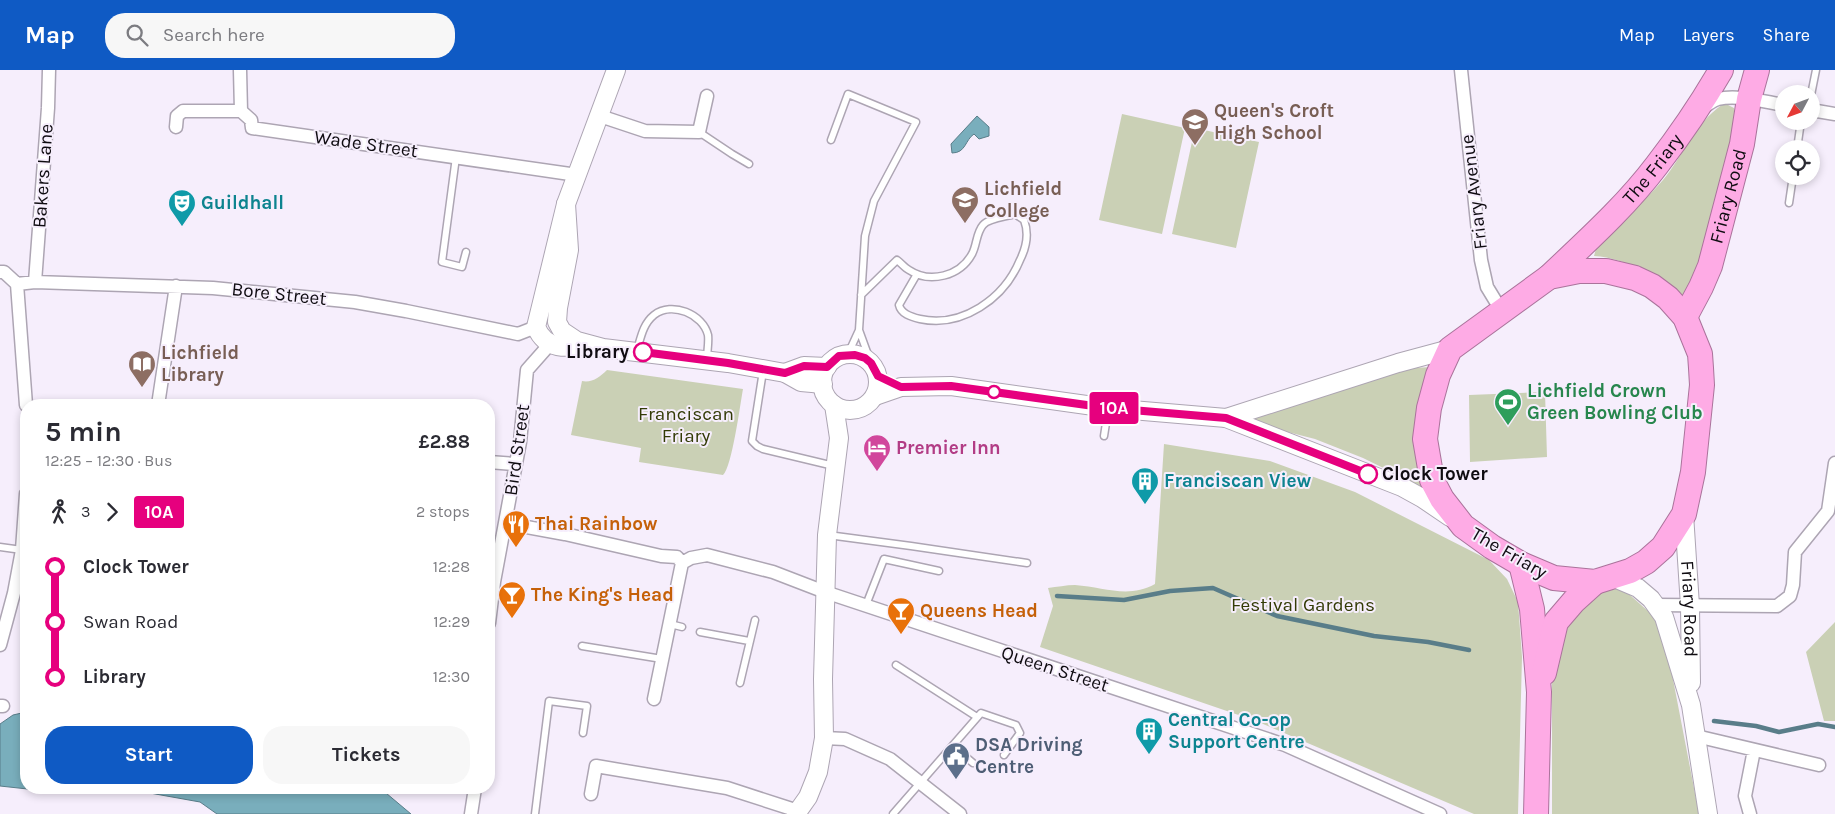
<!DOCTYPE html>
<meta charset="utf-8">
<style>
:root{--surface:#fff;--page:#f7f7f7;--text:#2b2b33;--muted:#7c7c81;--accent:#0f5ac4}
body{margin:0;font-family:Karla,sans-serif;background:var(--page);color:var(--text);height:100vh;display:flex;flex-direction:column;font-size:19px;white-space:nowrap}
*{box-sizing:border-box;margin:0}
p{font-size:16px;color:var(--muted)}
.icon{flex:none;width:28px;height:28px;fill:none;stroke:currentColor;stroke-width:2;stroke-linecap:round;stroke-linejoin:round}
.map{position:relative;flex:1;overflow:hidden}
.drawer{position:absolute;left:20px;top:329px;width:475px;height:395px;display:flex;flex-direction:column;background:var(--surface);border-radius:20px;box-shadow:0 2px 8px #0003}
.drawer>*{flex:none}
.badge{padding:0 10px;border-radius:4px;font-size:18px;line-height:32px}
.needle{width:32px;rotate:229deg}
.fabs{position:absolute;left:1775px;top:15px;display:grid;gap:10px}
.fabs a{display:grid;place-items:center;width:45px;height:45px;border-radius:50%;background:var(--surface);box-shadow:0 2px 8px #0003;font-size:25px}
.map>.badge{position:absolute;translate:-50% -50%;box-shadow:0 0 0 2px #fff}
.legs{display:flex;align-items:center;gap:8px;height:55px;padding:0 25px;font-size:16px}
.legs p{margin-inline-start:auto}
.headline{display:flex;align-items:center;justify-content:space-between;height:85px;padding:0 25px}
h1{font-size:28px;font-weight:700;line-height:38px}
.action{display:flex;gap:10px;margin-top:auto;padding:10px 25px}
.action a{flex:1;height:58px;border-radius:20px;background:var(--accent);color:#fff;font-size:20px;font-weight:700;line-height:58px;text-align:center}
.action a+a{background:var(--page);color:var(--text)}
ul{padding:0 25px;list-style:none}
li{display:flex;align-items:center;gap:18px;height:55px;font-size:19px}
li i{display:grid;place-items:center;width:8px;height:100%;margin:0 6px;background:currentColor}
li i::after{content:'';width:12px;height:12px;margin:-6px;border:4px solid;border-radius:50%;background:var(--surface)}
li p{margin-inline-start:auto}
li:first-child i{background:linear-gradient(#0000 50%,currentColor 0)}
li:last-child i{background:linear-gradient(currentColor 50%,#0000 0)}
header{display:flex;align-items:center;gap:30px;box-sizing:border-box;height:70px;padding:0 25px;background:var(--accent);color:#fff}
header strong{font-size:24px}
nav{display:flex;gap:28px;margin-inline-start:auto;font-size:18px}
.search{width:350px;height:45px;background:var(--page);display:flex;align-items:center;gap:12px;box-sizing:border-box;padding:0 18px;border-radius:20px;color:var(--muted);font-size:19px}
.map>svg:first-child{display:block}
</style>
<header>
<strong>Map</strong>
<div class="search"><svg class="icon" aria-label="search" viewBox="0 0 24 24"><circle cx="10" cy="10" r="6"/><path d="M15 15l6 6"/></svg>Search here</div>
<nav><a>Map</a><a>Layers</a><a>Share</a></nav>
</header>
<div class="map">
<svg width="1835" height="744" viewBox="0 0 1835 744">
<rect width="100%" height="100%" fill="#f6eefc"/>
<path fill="#cad0b5" d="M1722,35H1728L1734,38L1735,49L1704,187L1683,226C1656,208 1628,188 1594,186L1597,175C1619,153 1643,133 1663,110C1683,86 1695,53 1722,35Z
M1122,44L1185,58L1162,164L1099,150Z
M1195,58L1259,72L1236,178L1172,164Z
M1431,297L1424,418L1363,388L1315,369L1253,353L1252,344L1414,298Z
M607,300L743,319C740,335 732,397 723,405L639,392L641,378L571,365L582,311C592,313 600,307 607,300Z
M1545,322L1547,387L1470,392L1469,325Z
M1164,374L1270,391L1355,422L1489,490L1507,509L1518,532L1522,587L1518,744H1474L1256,651L1040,577L1053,536L1048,518C1057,517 1066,515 1075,515C1104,517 1128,529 1155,514Z
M1622,518L1657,549L1671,599L1699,744H1552V583L1566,550L1597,523Z
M1835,552V651H1824L1806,582Z"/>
<path fill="#79aebc" stroke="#597d89" d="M977,46L989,57V66L979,69L974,64C965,70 966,83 952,83L951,74Z
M26,642V718H74L46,721L0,716V654L13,645Z
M122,718H377L386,723L411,744H217L200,732Z"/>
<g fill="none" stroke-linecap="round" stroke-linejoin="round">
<path stroke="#597d89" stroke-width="4.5" d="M1057,526L1124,530L1170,521L1213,518L1277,546L1374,566L1428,572L1469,580
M1714,651L1756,656L1779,662L1818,654L1835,657"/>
<g stroke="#ada5b3" stroke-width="9">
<path id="lane" d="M1811,25L1816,0
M699,62L732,84L749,94
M831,70L848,24L916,52L874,131L865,166L859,260L848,284
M1797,79L1801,51
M456,87L442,192L462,197L466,182
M1789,133L1793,106
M861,225L897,190C901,193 905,198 909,200C930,214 960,206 972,184C977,175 976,163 983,155C989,148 1006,147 1015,144L1024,150C1029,163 1026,178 1020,190C1004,229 962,258 920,249C911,247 901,244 899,235L917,204
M859,260L871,293
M637,280C641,267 643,254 654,245C672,231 703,244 708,265C709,272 707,282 707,289
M763,301L752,371L757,376L763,379L834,396
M1104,366L1108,340
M828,465L911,476L1027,493
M0,477L22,480
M866,535L884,489L939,501
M670,554L682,557
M700,562L749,571
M582,576L662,589
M896,595L977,647
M740,613L755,550
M953,676L973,693
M535,744L549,631L587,636L583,663
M893,744L981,643L1016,655L1020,663L1004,685"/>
</g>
<g stroke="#ada5b3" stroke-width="15">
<path id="street" d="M240,0L241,41
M1461,0L1481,190L1487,217L1501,240
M1704,37C1709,34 1713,30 1718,29C1737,24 1765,32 1784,35
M1811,40L1835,44
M600,46L645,61L699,62L707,26
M176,57L177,46L183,41H241L251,50L252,58L577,105
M0,202H4L17,214
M35,212L48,38L49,0
M17,214L35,212L213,218L355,232L406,241L518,264L536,257
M17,214L26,335
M158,335L176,216
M489,392L515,394
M505,453L565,464L661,486L677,487L682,493
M1655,535L1777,536L1790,526L1793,515L1795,482L1828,441L1835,393
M489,553L494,512L520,372L527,300L550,274
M0,575L14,523L22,480L26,424
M654,629L682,493L691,488L707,485L773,502L825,522L1285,675L1440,744
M0,636H3
M1696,666L1819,695
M824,668L845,669L890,689L960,744
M591,724L596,696L727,718L798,741
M471,744L475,718
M1750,744L1745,726L1754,680"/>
</g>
<g stroke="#ada5b3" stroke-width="20">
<g id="secondary">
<path d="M566,134L569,180L558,238L557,252L562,261L577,271L603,278L728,293L785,303L801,312L823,314"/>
<path d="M589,275C567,278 546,281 536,257L566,134L616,0"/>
<circle cx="850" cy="312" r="28"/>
<path d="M785,303L804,296L827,297"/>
<path d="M875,326L901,317L951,316L1108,338L1226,348L1402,417L1422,428L1450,447"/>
<path d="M1226,348L1398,293L1450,279"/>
<path id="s1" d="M1684,444L1690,536L1691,613"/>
<path d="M1612,507L1638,518L1651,529L1664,547L1691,635L1708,744"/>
<path d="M796,744L808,727L818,702L824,668L823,609L827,465L839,368L834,335"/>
</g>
</g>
<g stroke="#aa739b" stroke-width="26">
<g id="highway">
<path d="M1579,201H1606L1635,208L1652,216L1668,228L1685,247L1700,284L1701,298L1702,315L1693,402L1684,444L1663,477L1646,492L1630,501L1595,512L1554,508L1521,494L1492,477L1463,456L1442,429L1432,410L1425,369L1429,338L1438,305L1450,279L1549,207Z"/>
<path id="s2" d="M1549,207C1587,171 1626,136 1657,95C1681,64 1702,33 1721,0"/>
<path id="s3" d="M1685,247L1701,217L1710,196L1742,74L1749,29L1757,0"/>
<path d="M1521,494L1532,539L1539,622L1536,744"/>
<path d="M1544,603L1556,552L1574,531L1595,512"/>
</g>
</g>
<use href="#lane" stroke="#fff" stroke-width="6"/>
<use href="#street" stroke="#fff" stroke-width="12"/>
<use href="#secondary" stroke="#fff" stroke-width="18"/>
<use href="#highway" stroke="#feabe5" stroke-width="24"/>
</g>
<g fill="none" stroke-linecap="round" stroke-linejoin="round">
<g stroke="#fff" stroke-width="11">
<path id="line-1" d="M643,282L728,293L785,303L804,296L827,297L839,286L855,285L865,288L871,293L878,306L901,317L951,316L1108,338L1226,348L1368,404"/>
</g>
<use href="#line-1" stroke="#e6007e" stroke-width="8"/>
</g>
<defs>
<g id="school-pin" transform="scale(1.4375)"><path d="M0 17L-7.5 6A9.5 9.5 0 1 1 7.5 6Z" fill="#8d6e63" stroke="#f6eefc"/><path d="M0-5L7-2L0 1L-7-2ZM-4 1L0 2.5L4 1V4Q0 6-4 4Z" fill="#fff"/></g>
<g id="university-pin" transform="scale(1.4375)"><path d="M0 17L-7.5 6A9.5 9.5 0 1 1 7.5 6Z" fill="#8d6e63" stroke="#f6eefc"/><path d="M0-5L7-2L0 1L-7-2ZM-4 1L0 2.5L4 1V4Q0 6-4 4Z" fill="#fff"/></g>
<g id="theatre-pin" transform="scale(1.4375)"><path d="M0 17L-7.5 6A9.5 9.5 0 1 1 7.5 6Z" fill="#0f9aa8" stroke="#f6eefc"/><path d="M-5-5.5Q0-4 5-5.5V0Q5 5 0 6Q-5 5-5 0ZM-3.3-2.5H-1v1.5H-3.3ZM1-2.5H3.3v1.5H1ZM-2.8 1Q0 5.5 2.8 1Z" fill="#fff"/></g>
<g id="library-pin" transform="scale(1.4375)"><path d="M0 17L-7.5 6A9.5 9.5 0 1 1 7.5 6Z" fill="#8d6e63" stroke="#f6eefc"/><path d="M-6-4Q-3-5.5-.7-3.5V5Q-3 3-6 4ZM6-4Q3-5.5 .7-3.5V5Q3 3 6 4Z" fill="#fff"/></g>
<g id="stadium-pin" transform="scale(1.4375)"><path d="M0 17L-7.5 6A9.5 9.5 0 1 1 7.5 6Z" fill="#2e9e5b" stroke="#f6eefc"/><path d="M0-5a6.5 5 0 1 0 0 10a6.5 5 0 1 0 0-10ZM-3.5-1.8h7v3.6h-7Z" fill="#fff"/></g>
<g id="hotel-pin" transform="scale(1.4375)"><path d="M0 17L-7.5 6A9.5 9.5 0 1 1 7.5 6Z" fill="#d1479c" stroke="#f6eefc"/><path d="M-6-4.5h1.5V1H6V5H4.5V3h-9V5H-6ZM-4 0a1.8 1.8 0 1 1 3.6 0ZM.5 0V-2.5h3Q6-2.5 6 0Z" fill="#fff"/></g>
<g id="building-pin" transform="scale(1.4375)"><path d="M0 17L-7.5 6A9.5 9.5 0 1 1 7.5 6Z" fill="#0f9aa8" stroke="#f6eefc"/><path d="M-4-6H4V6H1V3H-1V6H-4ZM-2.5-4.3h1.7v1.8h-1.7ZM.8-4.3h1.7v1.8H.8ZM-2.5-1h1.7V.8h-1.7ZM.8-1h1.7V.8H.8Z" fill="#fff"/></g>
<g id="restaurant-pin" transform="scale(1.4375)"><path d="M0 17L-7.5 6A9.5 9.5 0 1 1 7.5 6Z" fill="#e8710a" stroke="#f6eefc"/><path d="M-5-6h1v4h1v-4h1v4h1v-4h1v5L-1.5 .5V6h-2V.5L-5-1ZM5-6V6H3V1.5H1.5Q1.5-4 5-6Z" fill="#fff"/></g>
<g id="bar-pin" transform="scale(1.4375)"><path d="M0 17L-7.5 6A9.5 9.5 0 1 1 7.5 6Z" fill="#e8710a" stroke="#f6eefc"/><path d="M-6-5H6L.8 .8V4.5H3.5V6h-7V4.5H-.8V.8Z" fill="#fff"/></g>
<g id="civic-pin" transform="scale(1.4375)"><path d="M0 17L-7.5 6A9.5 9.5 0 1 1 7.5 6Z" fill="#5c6f8a" stroke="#f6eefc"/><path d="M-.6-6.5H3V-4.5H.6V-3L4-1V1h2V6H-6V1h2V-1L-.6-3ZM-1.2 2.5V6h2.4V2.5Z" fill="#fff"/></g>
</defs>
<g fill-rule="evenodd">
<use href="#school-pin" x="1195" y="52"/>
<use href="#university-pin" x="965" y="130"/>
<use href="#theatre-pin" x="182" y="133"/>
<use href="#library-pin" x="142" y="294"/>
<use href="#stadium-pin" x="1508" y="332"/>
<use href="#hotel-pin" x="877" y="378"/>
<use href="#building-pin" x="1145" y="411"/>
<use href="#restaurant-pin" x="516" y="454"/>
<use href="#bar-pin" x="512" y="525"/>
<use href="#bar-pin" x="901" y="541"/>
<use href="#building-pin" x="1149" y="661"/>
<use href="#civic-pin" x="956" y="686"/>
</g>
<g fill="#fff" stroke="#e6007e" stroke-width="2.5">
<circle cx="643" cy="282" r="9"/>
<circle cx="994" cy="322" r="6"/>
<circle cx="1368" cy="404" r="9"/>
</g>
<g text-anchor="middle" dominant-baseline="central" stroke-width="4" stroke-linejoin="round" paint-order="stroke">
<g font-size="19" font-weight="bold" fill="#785e54" stroke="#f6eefc" text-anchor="start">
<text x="1214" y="41">Queen's Croft<tspan x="1214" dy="22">High School</tspan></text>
<text x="984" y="119">Lichfield<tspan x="984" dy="22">College</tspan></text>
<text x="161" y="283">Lichfield<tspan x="161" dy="22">Library</tspan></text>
</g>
<g font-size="19" fill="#0f0c11" stroke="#f6eefc">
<text transform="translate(366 74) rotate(8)">Wade Street</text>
<text stroke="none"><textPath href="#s2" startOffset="150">The Friary</textPath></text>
<text transform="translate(43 106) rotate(-86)">Bakers Lane</text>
<text transform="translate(1474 122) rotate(-97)">Friary Avenue</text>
<text stroke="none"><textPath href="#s3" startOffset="129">Friary Road</textPath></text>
<text transform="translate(279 224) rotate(6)">Bore Street</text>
<text transform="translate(517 380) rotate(-82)">Bird Street</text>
<text transform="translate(1509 483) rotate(30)">The Friary</text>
<text stroke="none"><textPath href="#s1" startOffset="95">Friary Road</textPath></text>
<text transform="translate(1055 599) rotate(18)">Queen Street</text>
</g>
<g font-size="19" font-weight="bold" fill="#0d838f" stroke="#f6eefc" text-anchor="start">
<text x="201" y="133">Guildhall</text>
<text x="1164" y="411">Franciscan View</text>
<text x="1168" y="650">Central Co-op<tspan x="1168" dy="22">Support Centre</tspan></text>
</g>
<g font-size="19" font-weight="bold" fill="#0f0c11" stroke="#f6eefc" text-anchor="end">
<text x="629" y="282">Library</text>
<text x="1382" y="404" text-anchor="start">Clock Tower</text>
</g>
<g font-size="19" font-weight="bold" fill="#27864d" stroke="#f6eefc" text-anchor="start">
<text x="1527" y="321">Lichfield Crown<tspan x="1527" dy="22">Green Bowling Club</tspan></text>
</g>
<g font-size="19" fill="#333b06" stroke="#f6eefc">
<text x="686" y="344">Franciscan<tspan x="686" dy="22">Friary</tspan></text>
<text x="1303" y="535">Festival Gardens</text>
</g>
<g font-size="19" font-weight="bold" fill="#b23c85" stroke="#f6eefc" text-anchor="start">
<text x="896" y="378">Premier Inn</text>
</g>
<g font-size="19" font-weight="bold" fill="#c56008" stroke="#f6eefc" text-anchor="start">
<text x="535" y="454">Thai Rainbow</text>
<text x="531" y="525">The King's Head</text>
<text x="920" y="541">Queens Head</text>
</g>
<g font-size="19" font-weight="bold" fill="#4e5e75" stroke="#f6eefc" text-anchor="start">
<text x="975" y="675">DSA Driving<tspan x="975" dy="22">Centre</tspan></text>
</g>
</g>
</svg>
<div class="fabs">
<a><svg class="needle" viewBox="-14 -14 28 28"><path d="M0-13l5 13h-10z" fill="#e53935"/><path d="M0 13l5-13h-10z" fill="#7c7c81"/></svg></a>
<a><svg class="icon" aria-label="locate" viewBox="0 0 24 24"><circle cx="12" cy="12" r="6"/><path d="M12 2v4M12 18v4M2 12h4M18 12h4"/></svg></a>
</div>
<b class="badge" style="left:1114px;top:338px;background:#e6007e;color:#fff">10A</b>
<section class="drawer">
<div class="headline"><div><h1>5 min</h1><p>12:25 – 12:30 · Bus</p></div><b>£2.88</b></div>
<div class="legs"><svg class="icon" aria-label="walk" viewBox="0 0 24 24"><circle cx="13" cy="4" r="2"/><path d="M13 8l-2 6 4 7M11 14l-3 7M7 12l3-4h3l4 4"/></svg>3<svg class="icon" aria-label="forward" viewBox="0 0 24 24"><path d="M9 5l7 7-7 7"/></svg><b class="badge" style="background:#e6007e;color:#fff">10A</b><p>2 stops</p></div>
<ul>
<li><i style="color:#e6007e"></i><b>Clock Tower</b><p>12:28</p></li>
<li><i style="color:#e6007e"></i><span>Swan Road</span><p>12:29</p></li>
<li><i style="color:#e6007e"></i><b>Library</b><p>12:30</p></li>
</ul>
<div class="action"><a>Start</a><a>Tickets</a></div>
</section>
</div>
